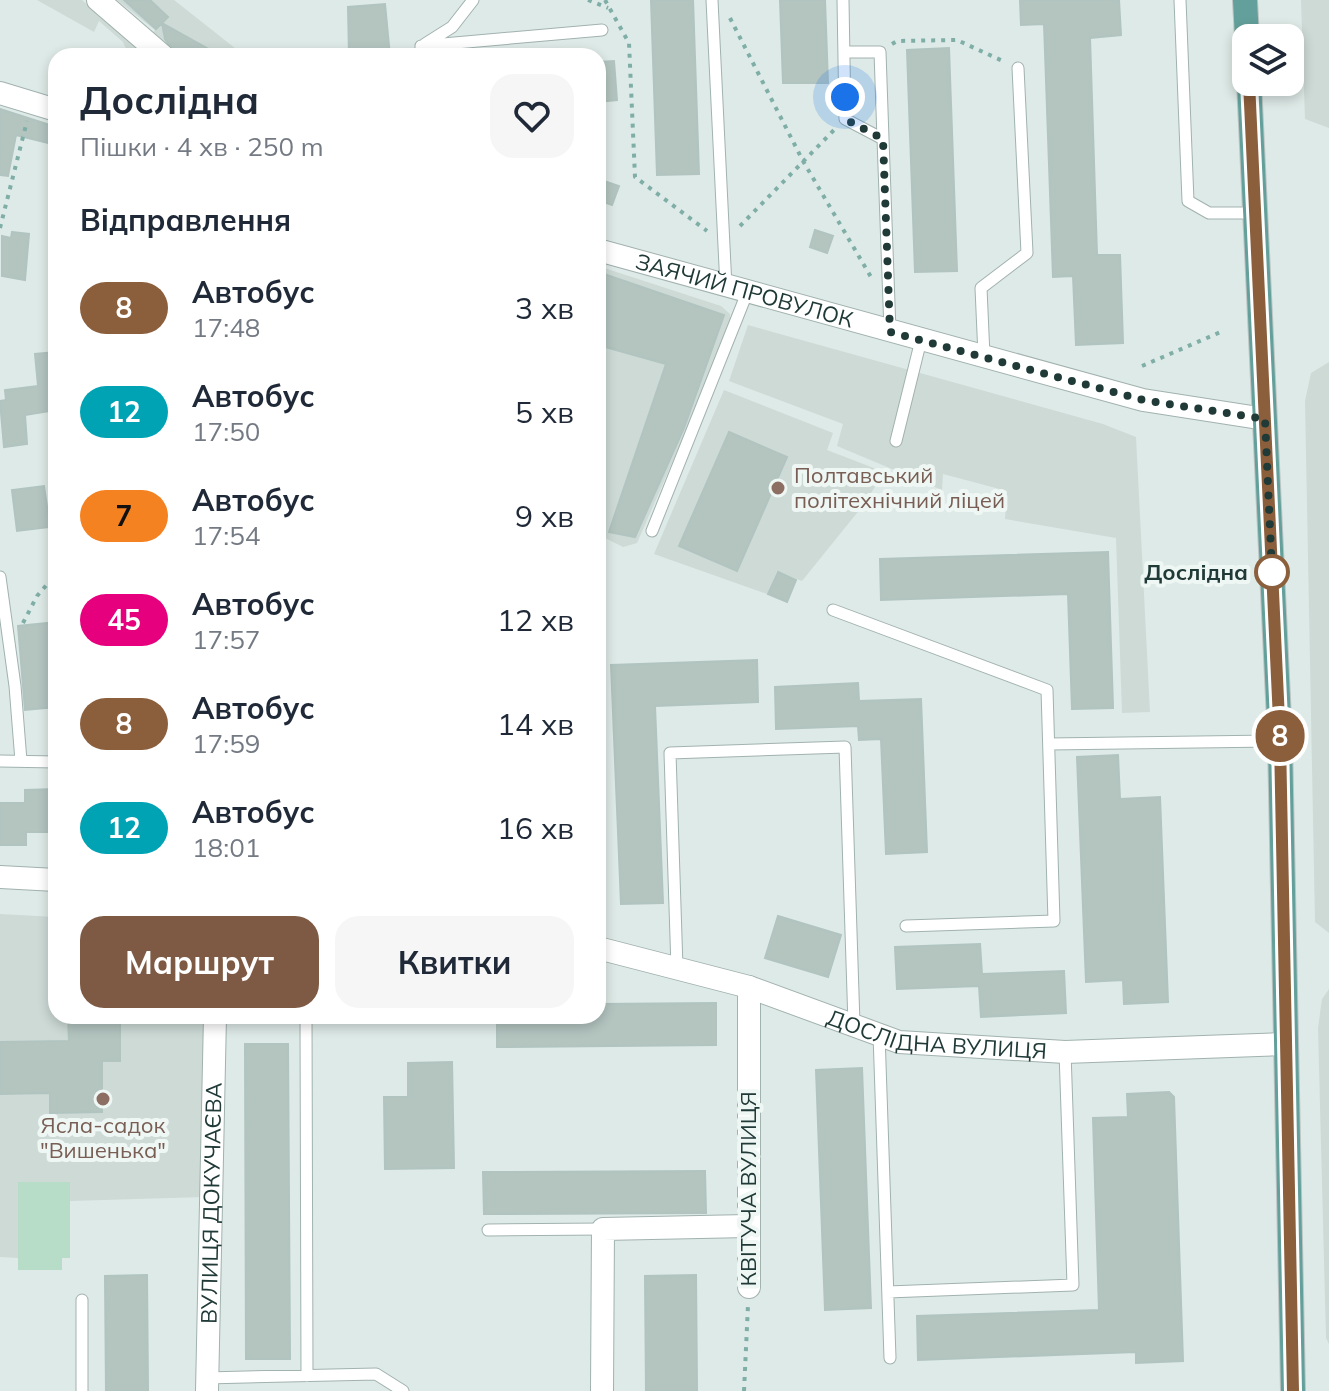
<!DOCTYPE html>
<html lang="uk">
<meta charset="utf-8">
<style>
:root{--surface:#fff;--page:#f6f6f7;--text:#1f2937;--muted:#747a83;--accent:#7e5a44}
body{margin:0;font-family:Mulish,sans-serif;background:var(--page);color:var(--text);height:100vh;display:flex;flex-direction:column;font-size:30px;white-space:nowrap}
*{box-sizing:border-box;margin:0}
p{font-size:26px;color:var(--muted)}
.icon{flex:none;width:44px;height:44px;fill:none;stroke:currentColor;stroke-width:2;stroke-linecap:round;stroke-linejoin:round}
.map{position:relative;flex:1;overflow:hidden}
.panel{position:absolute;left:48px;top:48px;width:558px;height:976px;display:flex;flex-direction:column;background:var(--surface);border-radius:24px;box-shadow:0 4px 12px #0003}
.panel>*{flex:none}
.badge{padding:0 16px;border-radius:26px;font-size:28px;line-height:52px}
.controls{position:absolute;left:1232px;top:24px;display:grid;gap:16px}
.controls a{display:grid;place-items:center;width:72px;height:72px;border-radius:16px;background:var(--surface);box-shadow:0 4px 12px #0003;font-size:40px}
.you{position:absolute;width:40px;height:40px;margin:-20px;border:6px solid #fff;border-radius:50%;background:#1a73e8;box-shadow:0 0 0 12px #1a73e833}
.map>.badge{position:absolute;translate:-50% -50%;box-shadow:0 0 0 4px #fff}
h2{padding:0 32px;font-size:30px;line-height:72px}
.round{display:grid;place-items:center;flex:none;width:84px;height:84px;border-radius:24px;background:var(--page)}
.summary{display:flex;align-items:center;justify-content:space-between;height:136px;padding:0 32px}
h1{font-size:38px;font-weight:700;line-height:60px}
.cta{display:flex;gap:16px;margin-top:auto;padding:16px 32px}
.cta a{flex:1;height:92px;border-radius:24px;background:var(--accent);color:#fff;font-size:32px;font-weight:700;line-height:92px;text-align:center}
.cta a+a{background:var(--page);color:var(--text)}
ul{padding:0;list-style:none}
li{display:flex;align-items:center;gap:24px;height:104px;padding:0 32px}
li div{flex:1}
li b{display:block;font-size:30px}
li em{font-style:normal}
li .badge{min-width:88px;font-weight:700;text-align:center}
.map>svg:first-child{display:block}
</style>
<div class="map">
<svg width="1329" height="1391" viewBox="0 0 1329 1391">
<rect width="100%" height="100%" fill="#deeae7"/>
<path fill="#cddad6" d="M37,0H82L148,56H129L123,42L99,21L94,32Z
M117,0H174L245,56H179L152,34L155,30Z
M1301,0H1329V128L1305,119Z
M598,266L721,306L730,314V322L704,390L637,543L623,547L601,536L603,395L598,385Z
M748,325L1103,424L1136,437L1150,712L1122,713L1116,538L1005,519L1007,491L943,474L942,490L837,446L843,424L729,381Z
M1329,362V933L1315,922L1305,401L1311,373Z
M724,390L833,433L827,450L884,472L865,503L802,581L777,571L767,594L654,554Z
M0,914L56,917V1016H208L204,1197L70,1201V1182H18V1258L0,1257Z
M1329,989V1344L1326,1338L1318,1028L1322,999Z"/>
<path fill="#b7dcc7" d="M18,1182H70V1258H62V1270H18Z"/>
<path fill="#b4c5c0" stroke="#b1c4bf" stroke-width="2" d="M124,0H150L168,17L162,23L221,56H177L165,39L162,23L156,29Z
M651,0H693L699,174L657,175Z
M780,0H825L828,83H783Z
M1020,0H1119L1121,35L1090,38L1097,255H1120L1123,343L1076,345L1073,276L1053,277L1044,24L1021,25Z
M385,4L390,56H349L348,7Z
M949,48L957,271L915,272L907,50Z
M614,61L617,100L598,102V62Z
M0,109L56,127V145L16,135L8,176L0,175Z
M598,179L619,186L612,205L598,200Z
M815,230L833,236L827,253L810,247Z
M12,232L29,234L25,280L2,276V236L11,238Z
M598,272L724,315L684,428L635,537L609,532L666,364L598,345Z
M56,352V410L25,415L27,444L4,447L0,401L6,400L5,390L38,386L35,354Z
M729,432L787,457L737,571L679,546Z
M44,486L50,527L17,531L12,490Z
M1108,552L1113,708L1072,709L1068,594L881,600L880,559Z
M778,572L796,580L787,602L768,594Z
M56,622V707L25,710L18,626Z
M757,660L758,702L655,706L663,903L621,904L611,665Z
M858,683L859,701L921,699L927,852L886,854L881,739L859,740L858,726L776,729L775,687Z
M1118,755L1120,799L1160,797L1168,1002L1124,1004L1123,980L1086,982L1077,757Z
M56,789V832H26V845H0V803H25V790Z
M778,916L841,935L828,977L765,958Z
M980,944L982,974L1064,971L1066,1013L981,1017L979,986L897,989L895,947Z
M716,1003V1045L497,1047V1016H598V1004Z
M68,1016H120V1061H102V1112L50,1113V1093L0,1094V1042L69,1041Z
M245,1044H288L290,1359H246Z
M452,1062L454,1168L385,1169L384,1097H408V1063Z
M862,1068L871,1308L825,1310L816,1070Z
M1169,1092L1174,1097L1183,1361L1136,1363V1352L918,1360L917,1316L1099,1310L1093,1118L1128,1117L1127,1094Z
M705,1171L706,1213L484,1214L483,1172Z
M147,1275L148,1391H106L105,1276Z
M696,1275L697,1391H646L645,1276Z"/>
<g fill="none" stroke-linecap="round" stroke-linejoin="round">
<g stroke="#a1b2af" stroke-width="13">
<path id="lane" d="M712,0L726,287
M843,0L845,119L883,139L890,331
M1180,0L1188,201L1209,213H1255
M425,44L452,27L473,0
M844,52H880L883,139
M421,56V46L602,30
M984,356L981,288L1027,253L1018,68
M896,441L921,340
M652,531L747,293
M0,577L15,686L21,761
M833,610L1047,690L1054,921L906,926
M1049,744L1280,741
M0,761L56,762
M677,968L670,753L845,747L854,1024
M306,1016L307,1376
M879,1034L890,1358
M488,1230L603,1229
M888,1292L1073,1285L1065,1052
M82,1300V1391
M206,1378L376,1374L403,1391"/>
</g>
<g stroke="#a1b2af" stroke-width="24">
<g id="street">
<path d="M98,0L163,56"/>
<path d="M0,93L56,110"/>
<path id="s1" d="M598,250L1143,400L1265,419"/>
<path d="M0,877L56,880"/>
<path id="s2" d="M598,948L749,987L899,1042L1065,1052L1285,1044"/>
<path d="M749,987V1287"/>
<path id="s3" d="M207,1391L215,1016"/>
<path d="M602,1391L603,1229L748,1226"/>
</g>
</g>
<g stroke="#bcc4c3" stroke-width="26">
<path id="primary" d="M1245,0L1247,38
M1249,82L1280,741L1293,1391"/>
</g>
<path stroke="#7faea7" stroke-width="4" stroke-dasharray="4 6" stroke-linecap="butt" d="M588,0L608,8
M605,0L629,43L635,177L707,231
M730,18L803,161L871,277
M892,44L897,41L957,40L1005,62
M740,226L835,129
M0,228L27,121
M1142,366L1223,331
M23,623L37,596L56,574
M744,1391L748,1305"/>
<use href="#lane" stroke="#fff" stroke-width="11"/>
<use href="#street" stroke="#fff" stroke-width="22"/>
<use href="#primary" stroke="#63a09b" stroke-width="24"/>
</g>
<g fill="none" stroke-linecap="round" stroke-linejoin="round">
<g stroke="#fff" stroke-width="18">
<path id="line" d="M1249,82L1280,741L1293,1391"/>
</g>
<use href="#line" stroke="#8b5e3c" stroke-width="12"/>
<path stroke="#203a37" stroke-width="8" stroke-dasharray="0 14.4" d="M845,97V119L883,139L890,332L1143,400L1265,419L1272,572"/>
</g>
<g fill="#8d6e63" stroke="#eff7f4" stroke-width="3">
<circle cx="778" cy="488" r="8"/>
<circle cx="103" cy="1099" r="8"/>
</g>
<circle fill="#fff" stroke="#8b5e3c" stroke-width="4" cx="1272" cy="572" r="16"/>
<g text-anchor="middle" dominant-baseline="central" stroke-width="8" stroke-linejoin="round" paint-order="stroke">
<g font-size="22" fill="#203a37" stroke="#eff7f4">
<text stroke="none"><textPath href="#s1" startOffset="152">ЗАЯЧИЙ ПРОВУЛОК</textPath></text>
<text stroke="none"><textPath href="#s2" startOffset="352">ДОСЛІДНА ВУЛИЦЯ</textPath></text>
<text transform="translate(748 1189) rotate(-90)">КВІТУЧА ВУЛИЦЯ</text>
<text stroke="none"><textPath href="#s3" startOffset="188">ВУЛИЦЯ ДОКУЧАЄВА</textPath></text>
</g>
<g font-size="22" fill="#785e54" stroke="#eff7f4" text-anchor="start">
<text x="794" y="475">Полтавський<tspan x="794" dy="25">політехнічний ліцей</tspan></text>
<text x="103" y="1125" text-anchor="middle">Ясла-садок<tspan x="103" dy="25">"Вишенька"</tspan></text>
</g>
<g font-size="22" font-weight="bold" fill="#203a37" stroke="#eff7f4" text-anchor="end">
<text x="1248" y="572">Дослідна</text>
</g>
</g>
</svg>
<div class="controls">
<a><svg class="icon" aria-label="layers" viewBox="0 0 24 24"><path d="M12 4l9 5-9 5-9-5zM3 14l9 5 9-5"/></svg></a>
</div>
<div class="you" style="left:845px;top:97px"></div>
<b class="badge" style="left:1280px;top:736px;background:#8b5e3c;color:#fff">8</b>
<section class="panel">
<div class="summary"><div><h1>Дослідна</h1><p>Пішки · 4 хв · 250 m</p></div><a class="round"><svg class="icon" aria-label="heart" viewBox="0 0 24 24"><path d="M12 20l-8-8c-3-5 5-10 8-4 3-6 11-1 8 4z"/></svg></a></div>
<h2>Відправлення</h2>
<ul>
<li><span class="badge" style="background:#8b5e3c;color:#fff">8</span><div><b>Автобус</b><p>17:48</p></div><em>3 хв</em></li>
<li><span class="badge" style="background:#00a3b4;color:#fff">12</span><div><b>Автобус</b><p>17:50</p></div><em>5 хв</em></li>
<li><span class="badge" style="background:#f58220;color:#111">7</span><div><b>Автобус</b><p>17:54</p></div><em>9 хв</em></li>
<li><span class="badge" style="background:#e6007e;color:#fff">45</span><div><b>Автобус</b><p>17:57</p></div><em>12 хв</em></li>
<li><span class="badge" style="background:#8b5e3c;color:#fff">8</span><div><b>Автобус</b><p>17:59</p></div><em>14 хв</em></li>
<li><span class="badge" style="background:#00a3b4;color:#fff">12</span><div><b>Автобус</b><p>18:01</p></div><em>16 хв</em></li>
</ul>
<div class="cta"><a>Маршрут</a><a>Квитки</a></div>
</section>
</div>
